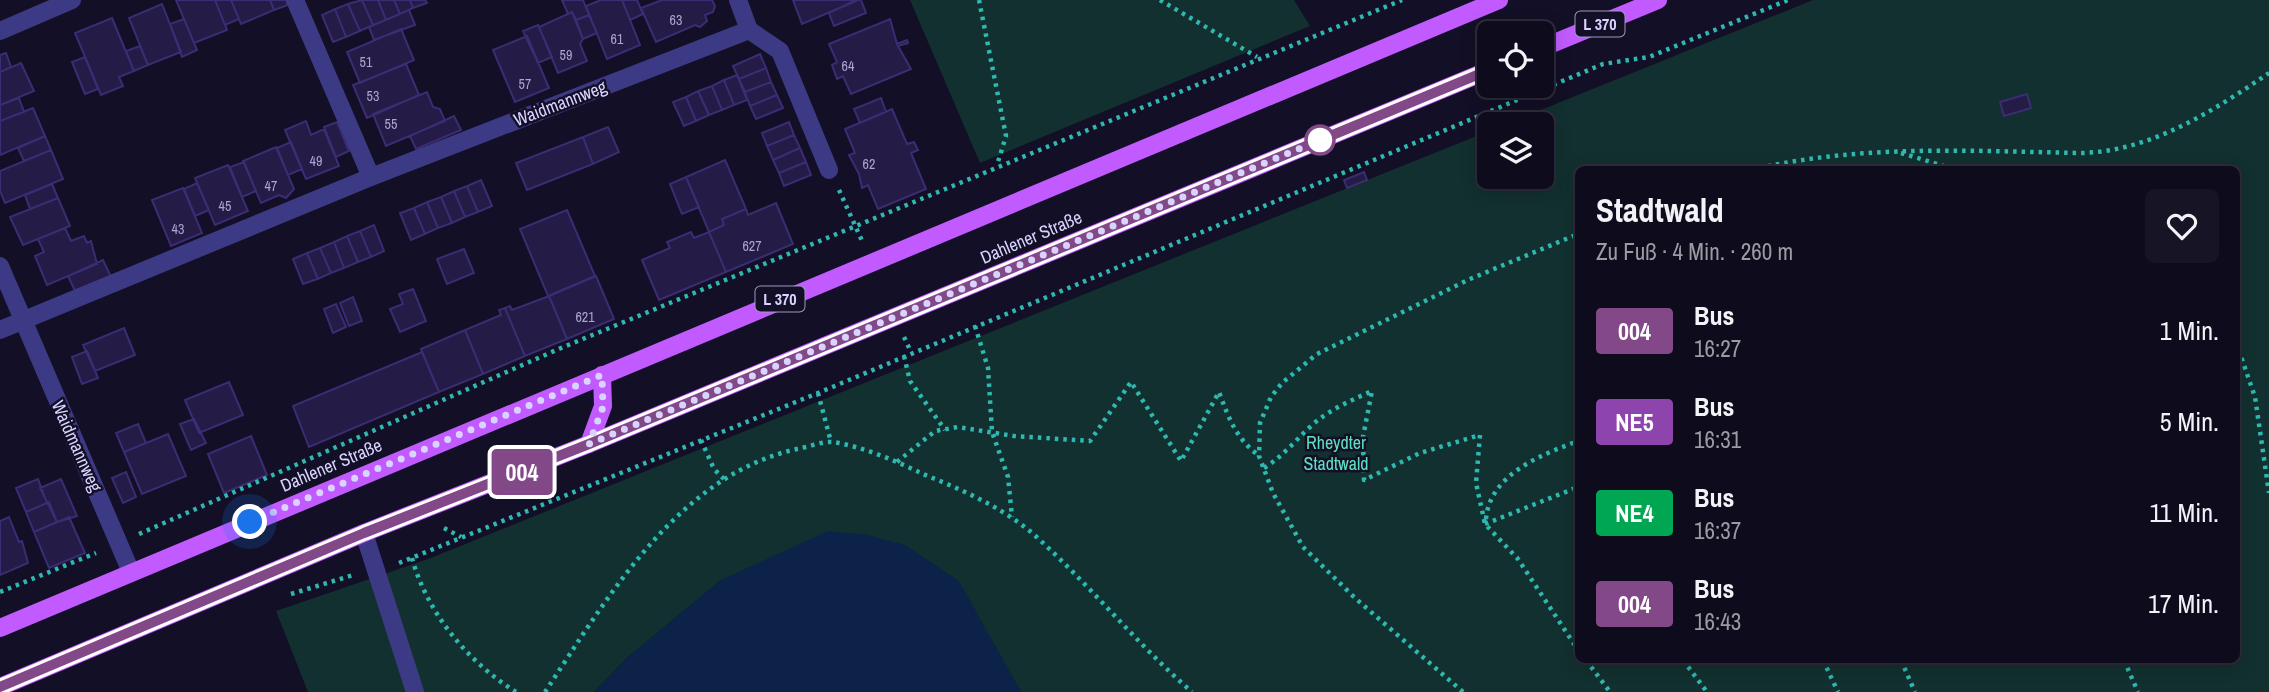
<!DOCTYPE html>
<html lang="de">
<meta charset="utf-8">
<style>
:root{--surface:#0e0b1c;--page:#171425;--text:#f1f3f6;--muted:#9b9ba3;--line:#2e2b3b}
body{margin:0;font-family:"Archivo Narrow",sans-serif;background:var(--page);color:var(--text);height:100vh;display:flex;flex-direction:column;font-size:26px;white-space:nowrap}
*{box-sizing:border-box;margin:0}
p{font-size:23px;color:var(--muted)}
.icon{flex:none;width:38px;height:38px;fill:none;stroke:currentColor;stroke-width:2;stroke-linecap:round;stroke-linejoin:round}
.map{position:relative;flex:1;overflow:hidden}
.panel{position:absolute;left:1575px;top:166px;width:665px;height:497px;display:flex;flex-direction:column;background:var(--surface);border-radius:10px;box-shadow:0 4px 18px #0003,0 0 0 2px var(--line)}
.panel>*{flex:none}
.badge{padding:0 14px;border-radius:5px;font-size:24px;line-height:46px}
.controls{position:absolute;left:1477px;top:21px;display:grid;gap:14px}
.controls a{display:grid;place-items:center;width:77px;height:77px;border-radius:10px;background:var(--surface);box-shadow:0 4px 18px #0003,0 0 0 2px var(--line);font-size:35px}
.you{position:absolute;width:35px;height:35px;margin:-18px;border:5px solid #fff;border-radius:50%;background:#1a73e8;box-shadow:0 0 0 10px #1a73e833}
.map>.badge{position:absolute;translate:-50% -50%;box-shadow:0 0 0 4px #fff}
.round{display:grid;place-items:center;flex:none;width:74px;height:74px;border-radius:10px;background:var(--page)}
.headline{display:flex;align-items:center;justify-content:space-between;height:119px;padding:0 21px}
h1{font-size:33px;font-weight:700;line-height:52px}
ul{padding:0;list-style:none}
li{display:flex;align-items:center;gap:21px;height:91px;padding:0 21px}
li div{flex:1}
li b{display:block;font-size:26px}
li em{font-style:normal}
li .badge{min-width:77px;font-weight:700;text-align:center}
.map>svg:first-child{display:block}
</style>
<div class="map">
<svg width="2269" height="692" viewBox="0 0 2269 692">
<rect width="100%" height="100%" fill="#130f26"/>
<path fill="#12302f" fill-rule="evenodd" d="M910,0H1294L1310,26L980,163Z
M1813,0H2269V692H1021L958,581L721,580L627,658L594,692H308L276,611L428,559L1489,131V177H1542V124H1506ZM1578,170H2236V660H1578Z"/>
<path fill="#0c2248" d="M828,531L868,535L905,545L959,581L1021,692H594L627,658L721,580Z"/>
<path fill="#241b47" stroke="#3b2d73" stroke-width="2" d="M176,0H215L227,30L194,43Z
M215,0H231L239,19L225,25Z
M231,0H270L274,10L241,24Z
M270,0H286L288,5L274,10Z
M362,0H378L386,20L373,25Z
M362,0L373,25L360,31L348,4Z
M378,0H394L400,14L386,20Z
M394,0H410L413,8L400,14Z
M410,0H425L427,3L413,8Z
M562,0H583L589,15L576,20L572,12L568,14Z
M601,0H622L640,45L607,59L586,6Z
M622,0H637L643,14L630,20Z
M662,0H712L715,6L713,12L705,15L707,21L700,27L695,25L656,42L641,8Z
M793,0H856V1L802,24Z
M856,0H861L866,13L834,26L829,13Z
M162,4L181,52L148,65L129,18Z
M348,4L360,31L346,37L335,9Z
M335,9L346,37L333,42L322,15Z
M409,10L415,25L374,40L369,27Z
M572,12L583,39L580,44L587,61L558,73L539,27Z
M589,15L597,33L583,39L576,20Z
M112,18L134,71L119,77L123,86L101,95L75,33Z
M184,19L197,50L182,57L170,24Z
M890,19L897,44L907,40L908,43L898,46L911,69L851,94L843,76L837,79L832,65L837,62L829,44Z
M538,25L552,57L538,63L523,31Z
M401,29L414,60L360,83L347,52Z
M527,36L549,88L515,102L493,50Z
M140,46L148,65L134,71L126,51Z
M6,53L11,67L0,72V55Z
M760,54L766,68L739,79L733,66Z
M85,57L98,89L85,94L72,62Z
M21,63L34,91L0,105V72Z
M406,64L419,95L367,118L353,85Z
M766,68L771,82L745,92L739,79Z
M737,75L747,100L734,105L724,80Z
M724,80L734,105L722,110L712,86Z
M771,82L777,95L750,106L745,92Z
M712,86L722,110L709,115L698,91Z
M698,91L709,115L696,121L686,97Z
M427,92L433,107L440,109L445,121L386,146L373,114Z
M2027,94L2031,108L2004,116L2000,102Z
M777,95L783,108L756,119L750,106Z
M686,97L696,121L684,126L673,102Z
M19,98L24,112L0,121V105Z
M881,98L886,112L860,123L854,109Z
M33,108L45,136L0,155V121Z
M892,109L907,144L914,142L918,150L911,153L926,189L878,209L868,185L862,188L859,174L849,155L855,153L845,129Z
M454,116L461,130L416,149L410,136Z
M306,121L311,135L324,129L339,166L306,179L285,130Z
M337,122L349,151L336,157L324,127Z
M789,122L794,135L767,146L762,133Z
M608,127L619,152L593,164L583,137Z
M794,135L800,148L773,160L767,146Z
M45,136L51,150L24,161L18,148Z
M583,137L593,164L527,190L516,163Z
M291,142L302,169L288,175L277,148Z
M276,147L294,189L286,198L279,195L261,203L243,161Z
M800,148L806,162L779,173L773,160Z
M51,150L63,179L5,203L0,191V171Z
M725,160L746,209L722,219L724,225L709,232L686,177Z
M244,162L256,191L242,197L230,167Z
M806,162L811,175L784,186L779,173Z
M228,165L248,211L215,225L195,178Z
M1364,172L1367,180L1347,188L1344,180Z
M686,177L699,207L682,214L670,184Z
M481,180L492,206L478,212L467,186Z
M197,183L209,210L195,216L184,189Z
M52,184L58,198L30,209L25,195Z
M467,186L478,212L465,217L454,191Z
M183,188L202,233L171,246L152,200Z
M454,191L465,217L452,223L441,197Z
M441,197L452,223L438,228L427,202Z
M58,198L70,226L23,245L10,217Z
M427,202L438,228L425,234L414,208Z
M776,203L793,244L726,272L709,232L724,225L722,219L746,209L748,215Z
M414,208L425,234L411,240L400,213Z
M567,210L595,276L548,296L520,229Z
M374,225L384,251L371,257L360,231Z
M65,228L71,241L84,236L87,243L91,241L97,264L47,285L35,256L44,252L38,239Z
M360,231L371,257L358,262L347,236Z
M691,232L694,238L709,232L726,272L659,300L642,260L670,248L667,242Z
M347,236L358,262L344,268L334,242Z
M334,242L344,268L331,273L320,248Z
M320,248L331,273L318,279L307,253Z
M464,249L474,273L447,284L437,259Z
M307,253L318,279L303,284L293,259Z
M103,260L111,277L75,291L68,276Z
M596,276L614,319L567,339L549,296Z
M413,289L426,321L400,332L390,309L403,304L399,294Z
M549,296L567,339L525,356L505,308L510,306L512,310Z
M353,297L362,321L349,326L340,303Z
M336,304L346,327L333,333L324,309Z
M505,308L525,356L483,374L465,330L501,315L499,310Z
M124,328L135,355L95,371L83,345Z
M465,330L483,374L439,392L421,349Z
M87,351L98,378L82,384L72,357Z
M422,352L439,392L309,447L293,406Z
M229,382L243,415L199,433L185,400Z
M194,419L206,443L191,450L180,424Z
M138,424L146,443L124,452L116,433Z
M168,434L186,476L142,494L124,452Z
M251,436L267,475L224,493L208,454Z
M126,472L136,497L123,503L112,478Z
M38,479L47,503L26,512L16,488Z
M61,479L77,516L57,522L40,488Z
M49,502L57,522L34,532L26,512Z
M9,517L19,542L22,541L28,563L0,575V521Z
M69,517L85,553L49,568L34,532Z"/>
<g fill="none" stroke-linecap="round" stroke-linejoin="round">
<path stroke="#2fb8b0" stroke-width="4.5" stroke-dasharray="3.5 5" stroke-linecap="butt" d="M979,0L1006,136L997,165
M1160,0L1257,57
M1901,153L1957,170
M1751,170C1859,144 1970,151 2080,153C2150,152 2213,111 2269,73
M839,190L863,243
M975,326L988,368L992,432L1008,477L1012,517
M904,337L911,352
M2236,342L2255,397L2269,493
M904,356L910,381L945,430
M818,393L831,442
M701,440L714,469L724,479
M897,462L935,431L958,427L1014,436L1090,441L1131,382L1181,461L1219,392C1229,419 1236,438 1258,455
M1264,468C1283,456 1294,442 1310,427C1328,410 1350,401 1372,391L1363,437L1364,480L1420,453L1480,435L1476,483L1485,524L1518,559L1578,650
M1486,519C1490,474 1541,455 1578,441
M1485,524L1578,487
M444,528L461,537
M139,534L561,348L1402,0
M412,558C427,613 468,662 516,692
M399,563L818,393L1603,64L1649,57L1788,0
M0,592L96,553
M291,594L353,575
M1586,660L1610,692
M1683,660L1707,692
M1823,660L1838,692
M1901,660L1915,692
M2124,660L2138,692
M545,692C608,597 678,475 797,449C808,447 823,441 833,442C864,447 896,461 923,474C965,491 1009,510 1042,542C1094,590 1138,645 1192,692
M1463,692L1355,598L1303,547L1273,493L1259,456L1260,423L1271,397L1282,383L1317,354L1470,279L1578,234"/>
<path stroke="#3d3a85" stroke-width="18" d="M364,533L415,692"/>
<path stroke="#3d3a85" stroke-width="18" d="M295,0L371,177
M738,0L749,30L780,51L829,170
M0,31L72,0
M0,266L131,572
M0,330L371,177L749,30"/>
<path stroke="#c25bff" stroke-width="18" d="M1542,48L1658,0
M589,444L603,406L602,375
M0,628L1499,0
M0,687L364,533L589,444L1489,70"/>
</g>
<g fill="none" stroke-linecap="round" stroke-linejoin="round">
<g stroke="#fff" stroke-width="16">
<path id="line" d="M0,687L364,533L589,444L1489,70"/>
</g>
<use href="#line" stroke="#824888" stroke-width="10"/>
<path stroke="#d9d4ff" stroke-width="7" stroke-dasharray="0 12.6" d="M250,522L602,375L603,407L589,444L1320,140"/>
</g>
<circle fill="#fff" stroke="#824888" stroke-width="3.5" cx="1320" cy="140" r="14"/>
<g text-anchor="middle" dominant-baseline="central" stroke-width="5" stroke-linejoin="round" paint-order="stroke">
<g font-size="14" fill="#aca6d1">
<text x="676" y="20">63</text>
<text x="617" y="39">61</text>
<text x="566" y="55">59</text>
<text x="366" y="62">51</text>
<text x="848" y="66">64</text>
<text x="525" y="84">57</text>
<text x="373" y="96">53</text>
<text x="391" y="124">55</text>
<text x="316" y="161">49</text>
<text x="869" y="164">62</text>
<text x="271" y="186">47</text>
<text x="225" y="206">45</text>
<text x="178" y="229">43</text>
<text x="752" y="246">627</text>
<text x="585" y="317">621</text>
</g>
<g fill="#130f26" stroke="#9e99be" stroke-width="2">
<rect x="1575.5" y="11.5" width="49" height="25" rx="5"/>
<rect x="755.5" y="286.5" width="49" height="25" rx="5"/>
</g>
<g font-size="16" font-weight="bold" fill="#d9d4ff">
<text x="1600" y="24">L 370</text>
<text x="780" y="299">L 370</text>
</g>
<g font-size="18" fill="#d9d4ff" stroke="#130f26">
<text transform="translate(560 103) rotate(-21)">Waidmannweg</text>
<text transform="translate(1031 237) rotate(-23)">Dahlener Straße</text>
<text transform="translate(77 446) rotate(66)">Waidmannweg</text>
<text transform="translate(331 465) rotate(-23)">Dahlener Straße</text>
</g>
<g font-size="18" fill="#5fe0c0" stroke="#130f26">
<text x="1336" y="442">Rheydter<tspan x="1336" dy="21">Stadtwald</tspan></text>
</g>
</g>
</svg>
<div class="controls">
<a><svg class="icon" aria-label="locate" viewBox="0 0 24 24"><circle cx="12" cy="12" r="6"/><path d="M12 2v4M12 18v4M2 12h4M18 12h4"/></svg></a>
<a><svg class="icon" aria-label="layers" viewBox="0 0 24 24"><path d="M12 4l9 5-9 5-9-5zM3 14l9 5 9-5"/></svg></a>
</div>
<div class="you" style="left:250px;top:522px"></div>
<b class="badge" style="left:522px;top:472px;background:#824888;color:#fff">004</b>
<section class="panel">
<div class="headline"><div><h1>Stadtwald</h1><p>Zu Fuß · 4 Min. · 260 m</p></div><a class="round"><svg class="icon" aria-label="heart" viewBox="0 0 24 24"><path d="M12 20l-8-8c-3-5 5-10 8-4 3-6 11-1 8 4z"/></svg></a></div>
<ul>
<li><span class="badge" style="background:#824888;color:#fff">004</span><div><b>Bus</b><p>16:27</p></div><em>1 Min.</em></li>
<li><span class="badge" style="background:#8e44ad;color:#fff">NE5</span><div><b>Bus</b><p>16:31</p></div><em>5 Min.</em></li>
<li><span class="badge" style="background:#00a651;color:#fff">NE4</span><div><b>Bus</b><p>16:37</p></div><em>11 Min.</em></li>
<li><span class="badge" style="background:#824888;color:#fff">004</span><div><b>Bus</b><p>16:43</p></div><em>17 Min.</em></li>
</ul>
</section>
</div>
